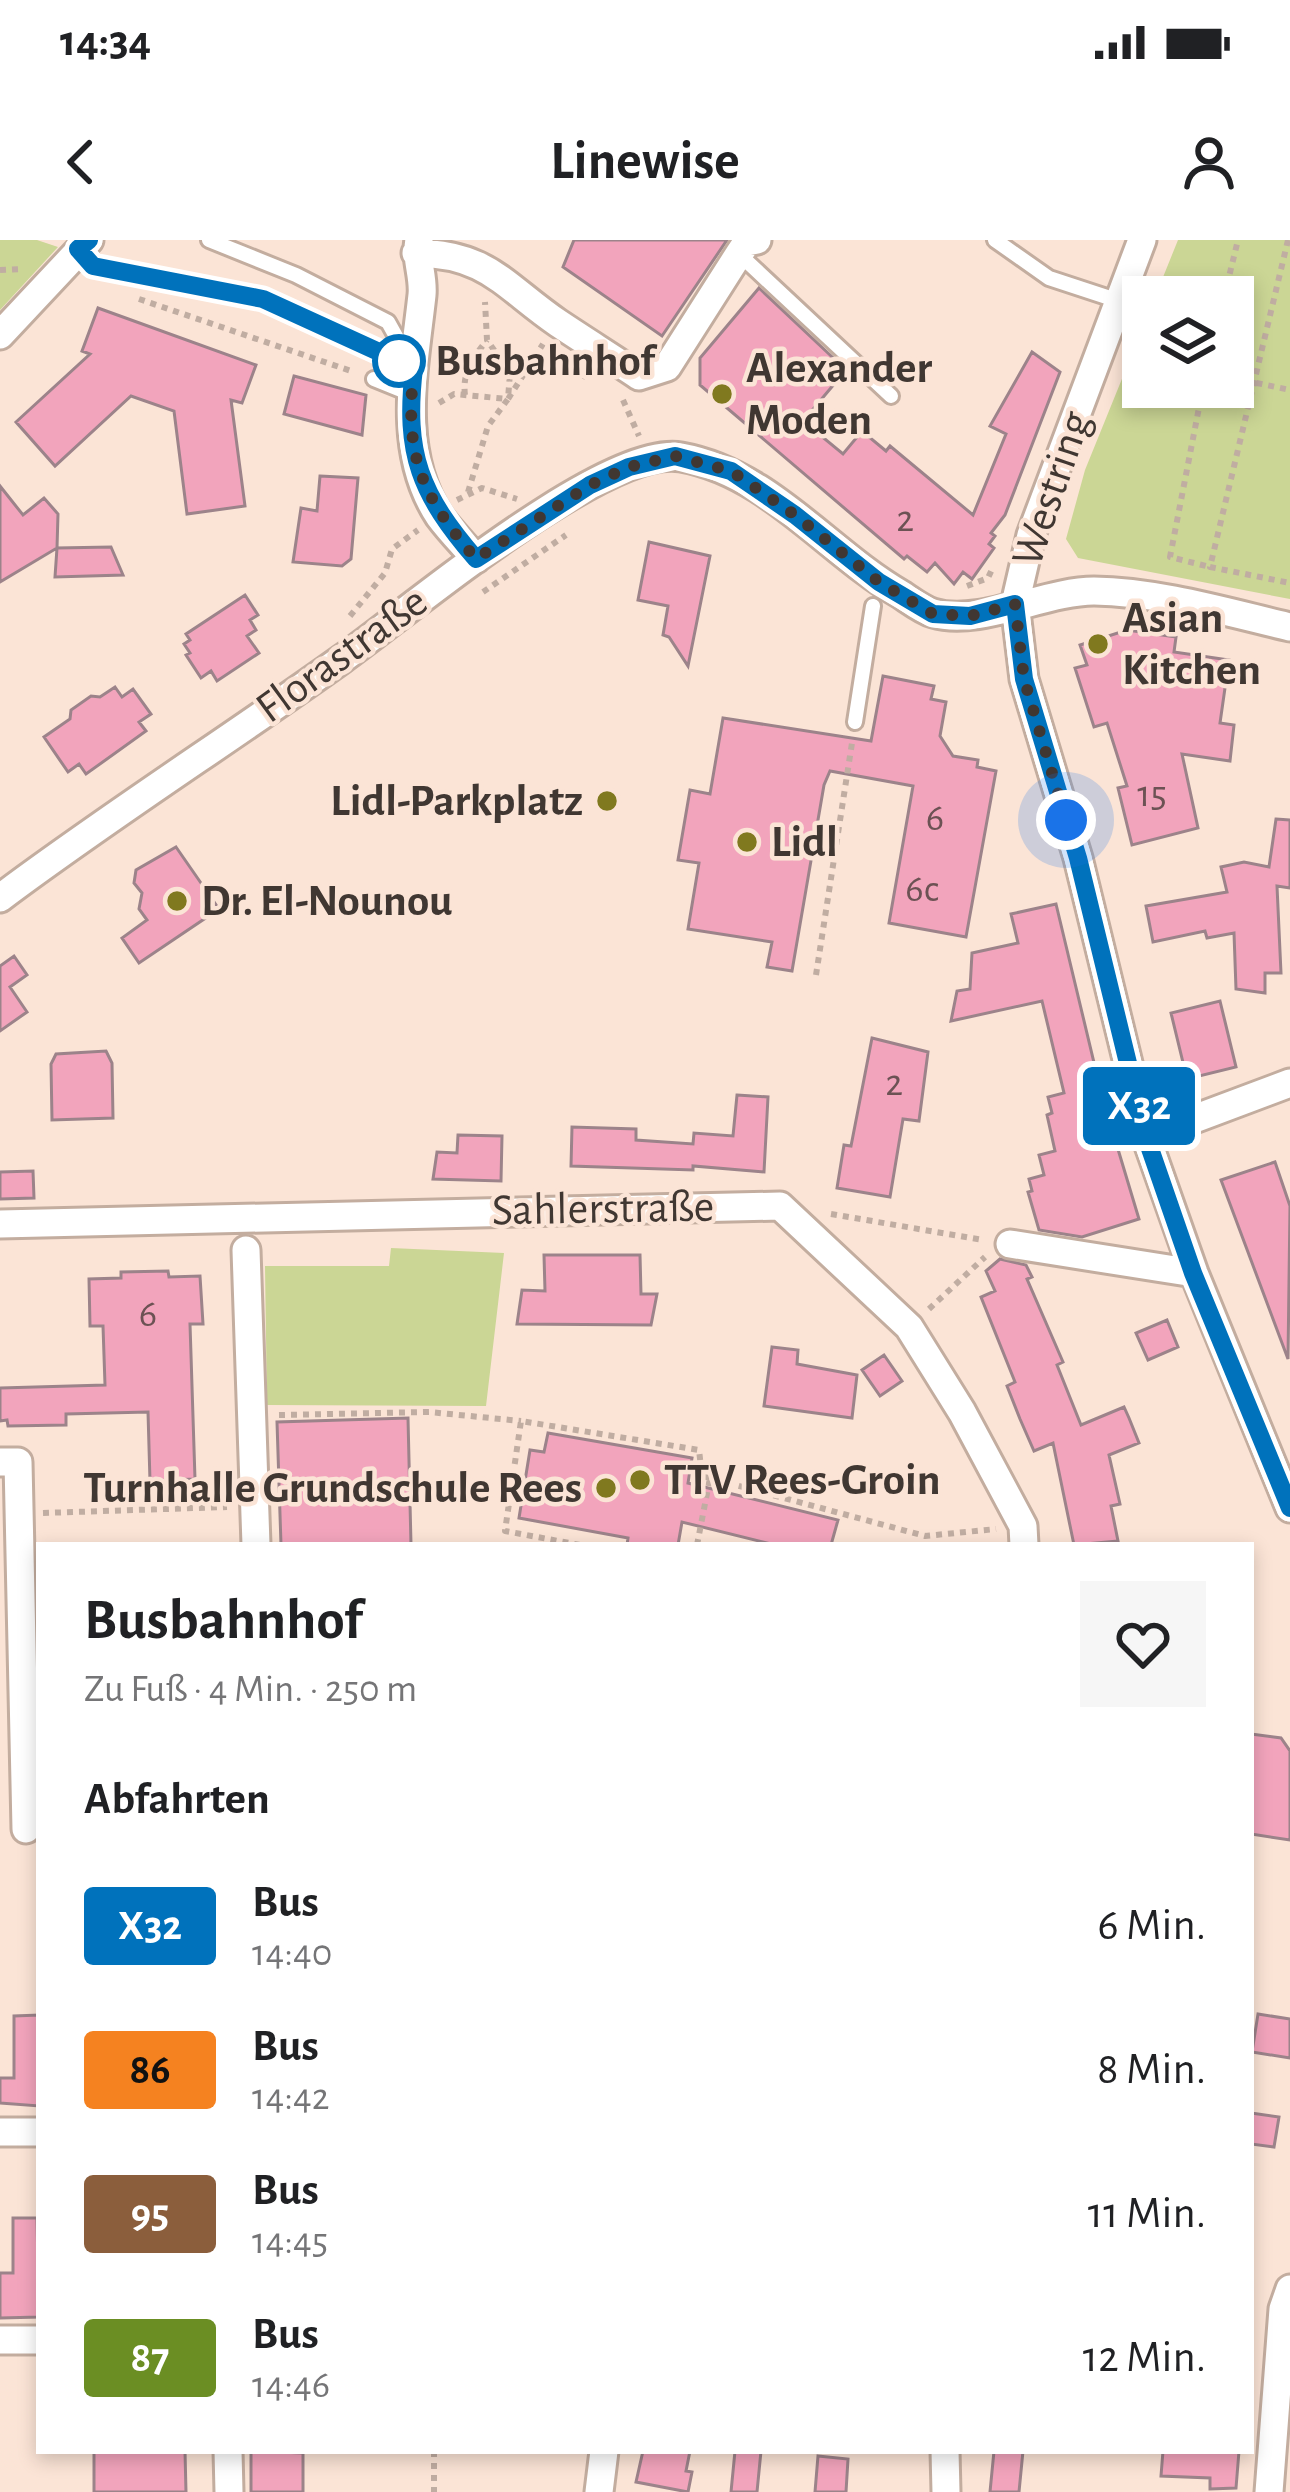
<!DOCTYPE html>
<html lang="de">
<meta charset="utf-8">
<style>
:root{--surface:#fff;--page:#f6f6f6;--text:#202124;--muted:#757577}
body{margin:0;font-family:"Alegreya Sans",sans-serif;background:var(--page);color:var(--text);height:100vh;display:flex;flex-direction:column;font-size:45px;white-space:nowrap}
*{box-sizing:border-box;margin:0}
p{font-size:39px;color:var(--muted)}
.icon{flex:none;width:66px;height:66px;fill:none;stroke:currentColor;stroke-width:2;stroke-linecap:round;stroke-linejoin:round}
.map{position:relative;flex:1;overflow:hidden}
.details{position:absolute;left:36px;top:1302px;width:1218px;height:912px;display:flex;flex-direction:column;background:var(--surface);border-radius:0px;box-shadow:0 6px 18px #0003}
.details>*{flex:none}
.badge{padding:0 24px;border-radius:9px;font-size:42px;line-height:78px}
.controls{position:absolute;left:1122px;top:36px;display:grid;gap:24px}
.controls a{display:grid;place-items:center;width:132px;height:132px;border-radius:0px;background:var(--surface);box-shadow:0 6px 18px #0003;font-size:60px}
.you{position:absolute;width:60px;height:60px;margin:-30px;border:9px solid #fff;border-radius:50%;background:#1a73e8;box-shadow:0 0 0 18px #1a73e833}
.map>.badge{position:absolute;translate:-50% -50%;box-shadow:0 0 0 6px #fff}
h2{padding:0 48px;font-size:45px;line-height:108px}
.round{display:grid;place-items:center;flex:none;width:126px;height:126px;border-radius:0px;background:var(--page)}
.overview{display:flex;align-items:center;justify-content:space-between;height:204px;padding:0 48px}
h1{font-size:57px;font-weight:600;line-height:90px}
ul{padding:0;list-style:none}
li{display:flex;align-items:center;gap:36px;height:144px;padding:0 48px}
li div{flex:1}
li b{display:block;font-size:45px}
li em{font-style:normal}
li .badge{min-width:132px;font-weight:700;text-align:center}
.status{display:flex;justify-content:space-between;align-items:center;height:84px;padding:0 60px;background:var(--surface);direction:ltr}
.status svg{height:33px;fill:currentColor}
header{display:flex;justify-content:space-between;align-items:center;height:156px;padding:0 48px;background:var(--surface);font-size:54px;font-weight:600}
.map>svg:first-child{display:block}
</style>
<div class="status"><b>14:34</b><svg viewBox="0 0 49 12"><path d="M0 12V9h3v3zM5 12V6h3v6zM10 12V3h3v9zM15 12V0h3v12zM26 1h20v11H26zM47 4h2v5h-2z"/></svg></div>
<header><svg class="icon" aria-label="back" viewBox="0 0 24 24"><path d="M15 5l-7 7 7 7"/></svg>Linewise<svg class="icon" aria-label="person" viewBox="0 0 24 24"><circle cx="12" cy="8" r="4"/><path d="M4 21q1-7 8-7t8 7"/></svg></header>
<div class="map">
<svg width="1290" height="2252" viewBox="0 0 1290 2252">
<rect width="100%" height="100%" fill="#fbe4d6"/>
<path fill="#cbd695" d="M0,0H37L58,7L0,70Z
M1178,0H1290V359L1078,318L1066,299L1085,230L1143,87V147H1233V57H1155Z
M391,1008L504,1013L486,1166L267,1165L265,1026H389Z"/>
<path fill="#f2a4bc" stroke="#9c838a" stroke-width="3" d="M574,0H727L662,96L563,27Z
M759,48L846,130L803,181L843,214L862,191L886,211L890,206L973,275L1006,194L990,186L1032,112L1060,132L1005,275L991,293L995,296L989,304L994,308L972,339L963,332L954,344L935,323L927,332L907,316L904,319L700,145V118Z
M98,68L256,125L242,163L231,160L245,266L187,274L174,171L131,156L55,226L16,182L90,114L82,111Z
M294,136L366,155L362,195L284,174Z
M320,236L358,238L351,319L342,326L293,322L301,268L317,271Z
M0,246L23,275L44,258L58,274L57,308L0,342Z
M649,302L710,316L688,426L669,397L663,395L668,366L638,360Z
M111,307L123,335L55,337L57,308Z
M245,355L258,375L250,380L256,390L247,396L259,413L217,441L211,431L201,438L186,415L190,413L184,404L190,400L186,394Z
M1127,390L1176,397L1174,412L1229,420L1220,483L1234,485L1230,521L1182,514L1198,588L1132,605L1118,548L1127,546L1107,483L1094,487L1075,428L1087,425L1080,405Z
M883,436L934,446L931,459L946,462L940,496L953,516L978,520L977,527L996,531L966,697L889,683L913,546L830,531L824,545L792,731L767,727L772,702L688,689L699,623L678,620L690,550L710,554L723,478L871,501Z
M115,447L122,457L133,449L151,474L139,482L146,491L86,534L79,524L68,532L44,497L70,479L71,470L91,456L100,457Z
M1276,579L1290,580V648L1277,646L1281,733H1265V753L1236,749L1234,693L1207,698L1205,691L1153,702L1146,666L1227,652L1221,627L1244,622L1269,627Z
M176,607L219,669L139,723L122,698L147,680L139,669L142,653L134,643L136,630Z
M1056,664L1102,856L1139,979L1082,997L1039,990L1028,952L1032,951L1029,939L1044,935L1039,915L1055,911L1047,875L1052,873L1048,857L1064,853L1042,761L951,781L957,751L970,749L972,713L1018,703L1011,674Z
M14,716L27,735L10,747L27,772L0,791V726Z
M1220,761L1236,827L1187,839L1171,773Z
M872,798L928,812L919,881L903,879L890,957L837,948L844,905L851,906Z
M106,811L112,823L113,878L52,880L51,824L56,814Z
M737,855L768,857L764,932L693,926V930L571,926L572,887L636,889V900L693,904L694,893L733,896Z
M458,895L502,896L501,941L433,939L437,912L457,913Z
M1275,922L1290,966L1288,1119L1221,940Z
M33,931L34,958L0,959V932Z
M544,1015H640L641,1054H657L651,1085L517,1084L522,1050L545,1051Z
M1000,1019L1026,1025L1032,1037L1027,1039L1063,1122L1057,1125L1081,1185L1124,1167L1129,1178L1139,1203L1109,1215L1120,1264L1111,1266L1118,1301L1074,1305L1053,1203L1034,1211L1020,1179L1007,1146L1015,1142L981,1057L995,1051L986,1031Z
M168,1031L169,1037L200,1036L203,1084H190L195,1239L150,1241L148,1172L66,1174V1185L8,1186L7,1180L0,1181V1148L105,1145L103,1086H90L89,1039L121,1038V1032Z
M1167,1080L1178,1107L1148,1120L1136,1093Z
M772,1107L798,1110L797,1124L857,1135L852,1178L764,1166Z
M884,1115L902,1141L880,1156L862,1130Z
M408,1178L411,1305H281L277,1182Z
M548,1193L692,1218L688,1243L838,1280L831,1305H775L682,1282L678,1305H627L628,1298L519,1278L530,1210L544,1212Z
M1251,1494L1281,1498L1290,1511V1600L1251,1594Z
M1258,1774L1290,1779V1818L1252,1812Z
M39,1775V1866L0,1863V1838H14V1776Z
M1251,1873L1279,1877L1274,1907L1251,1904Z
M13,1978H37L39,2077L0,2078V2033H13Z
M94,2211H185L186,2252H94Z
M251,2211L303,2213V2252H251Z
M643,2211H690L686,2231L692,2232L688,2252L636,2242Z
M735,2211H761L757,2252H731Z
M994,2211H1023L1019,2252H990Z
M1163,2211H1239L1236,2248L1210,2249V2238L1161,2236Z
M818,2216L848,2219L846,2252H815Z"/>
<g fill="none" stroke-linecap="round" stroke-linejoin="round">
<g stroke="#c3ad9f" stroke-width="20">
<path id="service" d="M209,0L296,35L388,82L408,118
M995,0L1049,38L1119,61
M78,9L93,26L263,59L414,127
M739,14L891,156
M374,139L411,154
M855,482L873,366"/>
</g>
<g stroke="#c3ad9f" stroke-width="33">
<path id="minor" d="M419,0C415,19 424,36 422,55C414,128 396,210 439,276C450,291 464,305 476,319
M1142,0L1031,295L1015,364L1024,439L1078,618L1146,897L1194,1033L1290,1268
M416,13C488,14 504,46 558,83C585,101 612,118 639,136L667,127L739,14L747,2L757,0
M0,95L89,0
M0,658C112,574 229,500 342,419C407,373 606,204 681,217C770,233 827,312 902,355C911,361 923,370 933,373C979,387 1045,351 1094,351C1159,352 1226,372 1290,387
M1146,897L1290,843
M0,984L780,966L909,1087L962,1172L1023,1286L1024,1305
M1010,1004L1194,1033
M246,1010L256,1305
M0,1222H18L26,1589
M0,1892H39
M0,2100H39
M228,2211L229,2252
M945,2211L946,2252
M599,2252L604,2211
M1269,2252L1283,2069L1290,2049"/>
</g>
<path stroke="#c0ada2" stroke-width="6" stroke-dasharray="6 6" stroke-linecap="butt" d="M1288,0L1210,327L1290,343
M0,30L23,29
M1224,57L1238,0
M139,59L354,132
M537,114L588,138
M1124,124L1143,126
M1233,138L1290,150
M1203,147L1170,317L1210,327
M465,155C462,132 473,118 487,100
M623,160L639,196
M439,163L454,154L508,159L543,104
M468,252L488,186L508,159L510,133L487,100L485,62
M457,260L482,248L517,259
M967,346L988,338L993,327
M483,352L566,295
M350,376L385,333L392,309L418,290
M816,735L852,503
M831,974L983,1000
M929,1069L985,1017
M279,1175L429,1172L521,1181
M43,1273L227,1267
M580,1305L505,1291L521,1181L699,1210L702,1236L925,1296L996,1289
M697,1305L710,1238
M434,2211V2252"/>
<use href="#service" stroke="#fff" stroke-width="14"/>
<use href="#minor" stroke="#fff" stroke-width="27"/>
</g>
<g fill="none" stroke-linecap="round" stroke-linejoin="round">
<g stroke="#fff" stroke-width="27">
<path id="line" d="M89,0L78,9L93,26L263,59L414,128C404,214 420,254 476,319L590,245L629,227L675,216L731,231L795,275L879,342L933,374L970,376L1015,364L1024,439L1078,618L1146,897L1193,1033L1290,1268"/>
</g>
<use href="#line" stroke="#0072bc" stroke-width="18"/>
<path stroke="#403732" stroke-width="12" stroke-dasharray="0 21.6" d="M399,121L389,116L414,128C404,214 420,254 476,319L590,245L629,227L675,216L731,231L795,275L879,342L933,374L970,376L1015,364L1024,439L1066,580"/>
</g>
<circle fill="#fff" stroke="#0072bc" stroke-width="6" cx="399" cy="121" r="24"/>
<g fill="#80791f" stroke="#fbe4d6" stroke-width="4.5">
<circle cx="722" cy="154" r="12"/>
<circle cx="1098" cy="404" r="12"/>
<circle cx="607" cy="561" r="12"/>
<circle cx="747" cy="602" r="12"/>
<circle cx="177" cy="661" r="12"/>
<circle cx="640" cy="1240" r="12"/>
<circle cx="606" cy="1248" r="12"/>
</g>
<g text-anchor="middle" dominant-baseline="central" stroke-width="9" stroke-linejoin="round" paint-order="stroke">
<g font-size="39" fill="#6c5254">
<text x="905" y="279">2</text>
<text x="1152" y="554">15</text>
<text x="935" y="578">6</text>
<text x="922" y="649">6c</text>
<text x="894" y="843">2</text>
<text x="148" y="1074">6</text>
</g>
<g font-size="45" font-weight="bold" fill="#403732" stroke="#fbe4d6" text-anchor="start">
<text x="435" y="121">Busbahnhof</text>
</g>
<g font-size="45" font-weight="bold" fill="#403732" stroke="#fbe4d6" text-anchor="start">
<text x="746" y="128">Alexander<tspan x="746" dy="52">Moden</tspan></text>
<text x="1122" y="378">Asian<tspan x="1122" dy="52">Kitchen</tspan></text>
<text x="583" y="561" text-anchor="end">Lidl-Parkplatz</text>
<text x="771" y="602">Lidl</text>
<text x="201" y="661">Dr. El-Nounou</text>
<text x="664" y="1240">TTV Rees-Groin</text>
<text x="582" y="1248" text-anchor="end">Turnhalle Grundschule Rees</text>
</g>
<g font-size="45" fill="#403732" stroke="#fbe4d6">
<text transform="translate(1052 249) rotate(-71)">Westring</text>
<text transform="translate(342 415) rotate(-36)">Florastraße</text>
<text transform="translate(603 969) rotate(-1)">Sahlerstraße</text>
</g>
</g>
</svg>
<div class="controls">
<a><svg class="icon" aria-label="layers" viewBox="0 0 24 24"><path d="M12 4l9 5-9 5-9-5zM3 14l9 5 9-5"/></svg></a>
</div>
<div class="you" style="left:1066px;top:580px"></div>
<b class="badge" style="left:1139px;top:866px;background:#0072bc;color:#fff">X32</b>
<section class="details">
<div class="overview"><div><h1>Busbahnhof</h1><p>Zu Fuß · 4 Min. · 250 m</p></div><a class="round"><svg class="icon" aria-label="heart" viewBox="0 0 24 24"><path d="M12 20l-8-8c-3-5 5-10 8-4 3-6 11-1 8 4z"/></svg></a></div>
<h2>Abfahrten</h2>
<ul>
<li><span class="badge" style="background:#0072bc;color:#fff">X32</span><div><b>Bus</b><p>14:40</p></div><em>6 Min.</em></li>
<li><span class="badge" style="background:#f58220;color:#111">86</span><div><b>Bus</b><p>14:42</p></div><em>8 Min.</em></li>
<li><span class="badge" style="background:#8b5e3c;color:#fff">95</span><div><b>Bus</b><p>14:45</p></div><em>11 Min.</em></li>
<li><span class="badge" style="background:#6b8e23;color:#fff">87</span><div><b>Bus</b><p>14:46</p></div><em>12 Min.</em></li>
</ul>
</section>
</div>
